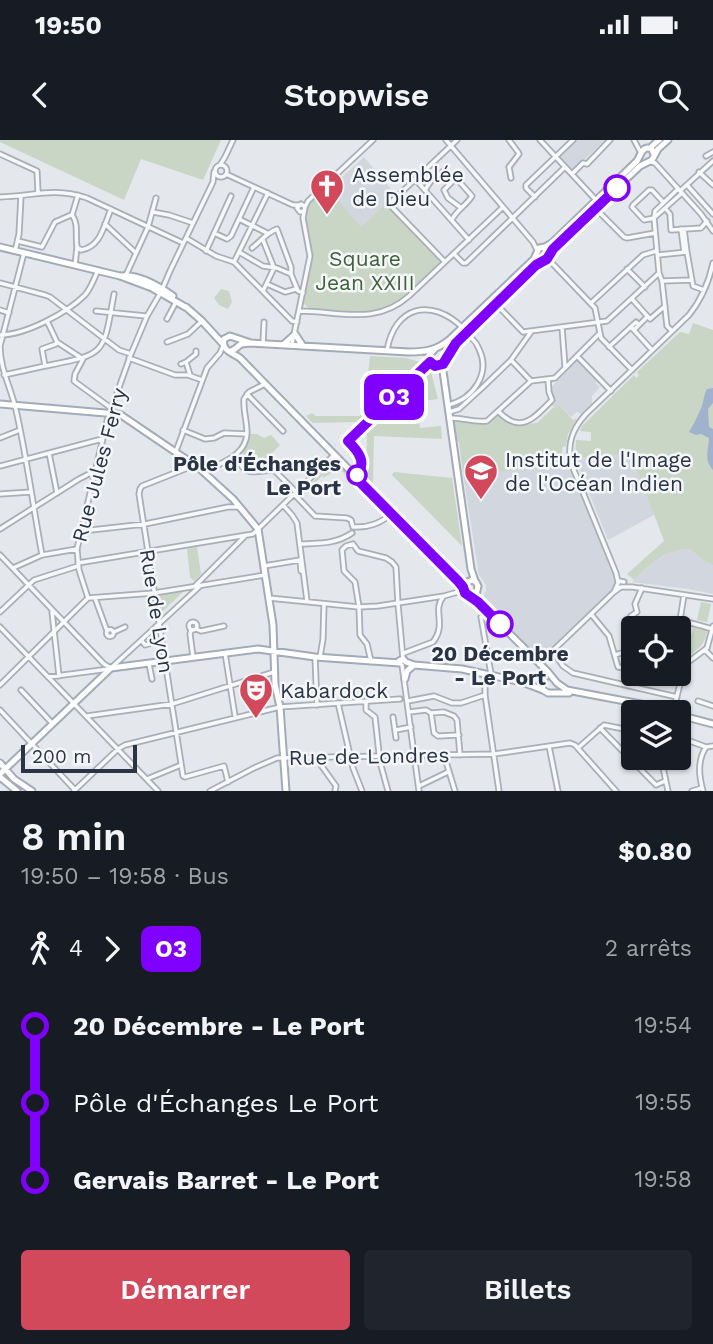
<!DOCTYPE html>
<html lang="fr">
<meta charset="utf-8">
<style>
:root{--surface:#171b24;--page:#20242c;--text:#f1f3f6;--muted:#9ea1a6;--accent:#d1495b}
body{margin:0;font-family:"Work Sans",sans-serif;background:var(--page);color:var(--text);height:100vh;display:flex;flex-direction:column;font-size:26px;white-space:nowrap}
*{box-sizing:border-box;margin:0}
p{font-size:23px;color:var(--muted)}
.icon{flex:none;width:38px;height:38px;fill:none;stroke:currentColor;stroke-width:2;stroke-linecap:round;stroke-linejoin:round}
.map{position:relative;height:651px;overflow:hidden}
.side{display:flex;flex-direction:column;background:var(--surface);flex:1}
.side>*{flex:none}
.badge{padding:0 14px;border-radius:10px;font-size:24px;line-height:46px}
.fabs{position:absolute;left:621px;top:476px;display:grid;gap:14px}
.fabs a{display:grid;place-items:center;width:70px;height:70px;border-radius:7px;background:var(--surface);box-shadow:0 2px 5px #0004;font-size:35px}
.scale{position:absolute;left:21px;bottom:18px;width:116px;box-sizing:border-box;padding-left:7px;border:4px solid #2b3445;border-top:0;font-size:19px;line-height:24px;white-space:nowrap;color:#2b3445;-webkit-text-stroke:5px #f4f6f9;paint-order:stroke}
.map>.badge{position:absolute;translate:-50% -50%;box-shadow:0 0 0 4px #fff}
.legs{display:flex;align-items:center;gap:10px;height:77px;padding:0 21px;font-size:23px}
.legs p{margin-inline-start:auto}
.summary{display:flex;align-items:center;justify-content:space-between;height:119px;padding:0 21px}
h1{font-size:38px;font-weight:600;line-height:52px}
.action{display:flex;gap:14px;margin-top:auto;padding:14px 21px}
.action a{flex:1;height:80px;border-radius:7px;background:var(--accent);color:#fff;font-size:28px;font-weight:600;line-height:80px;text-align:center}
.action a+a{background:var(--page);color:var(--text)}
ul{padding:0 21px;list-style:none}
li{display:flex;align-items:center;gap:24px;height:77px;font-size:26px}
li i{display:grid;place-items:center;width:10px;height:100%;margin:0 9px;background:currentColor}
li i::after{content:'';width:18px;height:18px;margin:-9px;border:5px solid;border-radius:50%;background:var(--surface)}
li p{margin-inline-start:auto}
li:first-child i{background:linear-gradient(#0000 50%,currentColor 0)}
li:last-child i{background:linear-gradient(currentColor 50%,#0000 0)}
.status{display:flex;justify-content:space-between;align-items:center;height:49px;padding:0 35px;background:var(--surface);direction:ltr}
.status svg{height:19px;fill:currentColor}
header{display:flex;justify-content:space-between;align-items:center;height:91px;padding:0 21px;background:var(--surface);font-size:32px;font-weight:600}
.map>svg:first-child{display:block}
</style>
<div class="status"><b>19:50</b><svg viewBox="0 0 49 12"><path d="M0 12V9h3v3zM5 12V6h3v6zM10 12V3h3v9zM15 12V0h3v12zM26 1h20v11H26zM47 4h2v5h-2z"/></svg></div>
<header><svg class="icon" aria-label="back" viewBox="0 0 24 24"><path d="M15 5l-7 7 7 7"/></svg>Stopwise<svg class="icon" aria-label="search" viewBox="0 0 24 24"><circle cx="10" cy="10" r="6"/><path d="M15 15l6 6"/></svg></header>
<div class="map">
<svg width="713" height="651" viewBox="0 0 713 651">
<rect width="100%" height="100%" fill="#e4e7ec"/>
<path fill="#d2d6de" d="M576,0H605L572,32L558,17Z
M364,17L396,55L361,88L329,49Z
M577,219L598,240L595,243L600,247L592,256V264L581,274L577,272L571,277L559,265L555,268L550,263L553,260V256L550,252L549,246L550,245L552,246L570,229L568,227Z
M621,313H631L653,367L654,375L608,400L575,318Z
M571,326L616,438V444L614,449L547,513L535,514L482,459L486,451V445L479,435L463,334Z
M690,409L706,422L713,420V454L688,449L632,442L657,419L674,410Z"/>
<path fill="#c9d6c5" d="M0,0H221L203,40L141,19L124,60L0,2Z
M327,47L361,87L387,63L441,122L401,161L385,169L367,173L308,168L303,162L312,118L305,73L308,63Z
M221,149L229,151L232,162L228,169L219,165L214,158Z
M693,183L713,190V425L709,422H706L690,409C662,410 654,422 634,440L627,434L664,401L631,313L575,318L576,300L591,301V292L580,291L582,286L634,235L636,238L639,235L637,232L680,192L689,194Z
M370,216L406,218L420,222L357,282L313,283L306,276L312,273L316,276H359L364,272Z
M421,223L424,225L352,293L349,291Z
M429,228L431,231L358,300L356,298Z
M431,232L438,259L417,262L420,288L441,286L442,299L374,296L373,343L371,344L366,339L367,293Z
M559,265L573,280L577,278L568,294L566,306L562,307L563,327L463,334L459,302L455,300L452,282L487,283L497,274C504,281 515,286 525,284C529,284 533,283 537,283L554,267L555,268Z
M249,294H257L264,298L271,295L280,305L267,318L275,326L256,330L243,324L241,317L248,303Z
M331,324H338L348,334L346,335L343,332L332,331L331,333L323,338V335L300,358L298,356Z
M394,332L452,338L462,406L392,335Z
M197,407L201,434L194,441L190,437L187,409Z
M185,450L161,473L158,455Z
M701,462L711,464L707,482L697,480Z
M694,486L707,489C706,507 696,508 686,520H682L685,509L683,505L684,502H689Z"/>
<path fill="#9fb4cc" d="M713,248V263L708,269L709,287L713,289V330C704,320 708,311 709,298L701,294L696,295L689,292C694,284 698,275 702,266C704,260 704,254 707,249Z"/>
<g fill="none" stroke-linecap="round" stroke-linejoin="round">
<g stroke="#a9aeb7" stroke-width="7">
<path id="minor" d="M446,0L533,102L537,110
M509,0L518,12L519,14L509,27L511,38
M540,0L596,60
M634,0L641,13
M0,14L37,31L38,53
M706,16L713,12
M651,22L655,23L701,74L713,91
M215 31a6 6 0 1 1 12 0a6 6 0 1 1-12 0Z
M220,25L225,17L233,0
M699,32L713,45
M226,34L293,65H299
M572,34L583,23L587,24L610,0
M415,39L469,100
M687,45L713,74
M425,50L431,41L445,30
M680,51L713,21
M78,55L72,75C79,84 75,96 77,107L81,110C101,107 104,85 111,69
M0,57C33,56 54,47 87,58L183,103
M535,57L526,48V45L573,0
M665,68L670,74L671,90L701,88L707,81
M596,69L624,97L627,98L655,93
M304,71L300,72L297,68L301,64L305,67
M153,72L169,75L193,83
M655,77L682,53
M654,78L644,80L632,67L633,65L649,50H652L663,62
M239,79L267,93
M452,80C456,70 467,65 472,56L456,38L444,50L448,58L460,67
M105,84L136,113
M681,89L684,112
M684,89L687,112
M214,93L227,99L231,96L254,47
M186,98L216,116L234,122L292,181L297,182
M263,100L274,128L263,151
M18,101L42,107L55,82L71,75
M252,108C261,101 266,93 277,89L291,127V134
M15,111L19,94L21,56
M206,111L231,56
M239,112L263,126L277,128L291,134L298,151L303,153
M24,113L0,206C0,229 11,248 16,270C27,318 33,366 42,415
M454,114L463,123H466L565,27
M658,115L687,112L693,146L704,150
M545,120L551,122L595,168L601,198L632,230
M234,122L268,53
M445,122L389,64L457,0
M75,125L77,107
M627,129L645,147
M659,133L662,141L667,186L672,191
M126,135L148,87L156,58
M662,141L692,140
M0,143L45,155L50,157L119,210L131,214
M267,144L285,152L296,149
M632,159L650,179L665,166
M499,161V167L523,192L607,181L659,133L654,78L655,71L678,49
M591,163L643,115L656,111
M0,170L9,173
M96,171L146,176
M299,171C340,171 375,186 409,156L503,67
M167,179L176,162
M562,187L565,227
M631,187L652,210
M634,190L647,177
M0,195C25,195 67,173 85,155C91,148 94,139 98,130
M57,202L83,219L75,234L74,241L111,268
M167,202L188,194L202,181
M263,204L264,182
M292,204L310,116L303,78L305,67L308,61L373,0
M609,207L636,182L639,185
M387,210C395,166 431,157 463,188
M577,216L611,251
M129,218L175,235H188L202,240
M511,220L531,241
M186,222L190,235
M181,224L186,222L196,214V211
M45,226C106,214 103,216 114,154
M4,235L45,226L42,209L56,204L57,202L47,181
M247,254L283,291
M448,265C473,259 491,234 479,209C476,201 472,197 464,194
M498,271C521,295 534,278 552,260L549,252L548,239
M449,272L459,269L482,248L511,220L531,192
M449,278C462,277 473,283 487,281L531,241L555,238L599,194
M183,290L205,299L214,298L224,293L247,294
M0,298L20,290
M176,311L207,228L220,213L223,206
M49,313L57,353
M237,315C243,340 258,330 274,330L296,352
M195,325L142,346L140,349L139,354L183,636L185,637L224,626L228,642
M0,326L102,299
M204,332C222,322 246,316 247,293C247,281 243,270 244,259L249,252L265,244
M0,354L31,352
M294,354L315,376L347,378L351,380L353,387
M283,365L292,375L297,383L307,461
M353,387C369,388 380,383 392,374
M0,389L79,339L89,334L94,333
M82,391L145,384L228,367H238
M301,404C320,403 336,404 352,393
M353,404L358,411L386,418L392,422L396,427L398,464L403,519
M353,404L346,406L342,410L344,431L355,442L359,467L360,495L367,504L371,521
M0,415L104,524L111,528
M78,423L253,394L334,315
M264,426L300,420L301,431
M13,428L42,415L77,409
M618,442L616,433L571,323C567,304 572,289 586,274L689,175C701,160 709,142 713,123
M195,446L244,397
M615,450L619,441L624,442
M88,458L79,430L77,409L107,281L131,214L147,176L161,152L170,131L213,42L214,32
M88,458L154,453L265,435
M95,458L107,491
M269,458L359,467L378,466L444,456L458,452L463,449
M0,472L34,440L78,426
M52,472L59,536
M591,474L609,496L618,527L634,530
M631,476L637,472L635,464L642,448
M481,477L491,534
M680,480L684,455
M189 486a4 4 0 1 1 8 0a4 4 0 1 1-8 0Z
M0,487L158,651
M652,488C658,485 662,486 668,484C684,478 696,485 713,489
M196,489L201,491L224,486
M106.5 493a3.5 3.5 0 1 1 7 0a3.5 3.5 0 1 1-7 0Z
M191,490L190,494L193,517
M114,492L125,487
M142,501L145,505L162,500
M705,510L713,518
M553,511L563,526L573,533L677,557
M225,513L235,576
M404,513L433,502C447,484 432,471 443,457
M615,515L634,509
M315,517L317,565
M320,517L323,499L324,464
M149,524L152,539
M539,524L614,452L621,447H632L713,459
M402,525L419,651
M112,527L199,447
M485,535V555L499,651
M48,537L109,529
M0,545L88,458
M21,550L52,583
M366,561V570L375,577L380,622L388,651
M408,561L434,556L452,563H461L485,555
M698,561L713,566
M338,563L353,628L362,651
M0,570L75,650
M409,572L426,570L431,573L444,572L454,576L457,580L460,615
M673,572L684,528L687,523L707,508L713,486
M431,573L434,593L438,596L459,595
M87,576L172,564L274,532
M393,577L396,598
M600,588L656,645L665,641
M396,590L411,587
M679,597L706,607
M549,606L558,651
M578,608L604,585L634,591
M444,615L455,651
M318,618V621L336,646L335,651
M661,618L668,651
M147,639L181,625
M419,646L448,632
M74,651L118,609L125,605L280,567L400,559
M210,651L254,628L277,618L494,614L570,603L575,605L616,651
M692,651L702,648
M703,651C699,636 697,621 706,607L713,606"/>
</g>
<g stroke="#a3abb8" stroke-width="9">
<path id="major" d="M650,8L659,0
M0,107L120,136L152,148L187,168
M545,107L552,103L637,21C641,15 642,5 652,9L654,15
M121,136C139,134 159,146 173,156
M186,167L202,181L223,204
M251,203L230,196L224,199C221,210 232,213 240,218L458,441L463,447L465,453L478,462L548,532L557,543L567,550L646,565L667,572
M283,205L295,194L303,206
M434,210L429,215V220L433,224L440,225C447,221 450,210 455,203L538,124L547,119L556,106L640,26L652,20L658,9L668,0
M231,211L235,209L241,204L251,203L409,212C425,212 437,210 449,200L534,119L539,108L545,107
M445,222L443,231L471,429L475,441
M0,264L117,274L121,275L199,328L233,359L258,389L273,485L275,544L280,567L286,651
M458,441L465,443L472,440L476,442L478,446L476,455L477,460
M399,521L403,519L406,522L414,525L462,529L522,542L543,550
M543,529L544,540L542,545L543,550L548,553H569
M405,539L407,531L414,525
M679,575L713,584
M0,623L14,639L32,651
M0,634L111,528L258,509L315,517L400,523
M0,637L17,651"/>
</g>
<use href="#minor" stroke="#f7f8fa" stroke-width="3.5"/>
<use href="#major" stroke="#fff" stroke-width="5"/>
</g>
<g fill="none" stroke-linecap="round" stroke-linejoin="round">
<g stroke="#fff" stroke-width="16">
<path id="line-1" d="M500,484L478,462L465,453L463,447L458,441L355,337C368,323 359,312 348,301L430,222L435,226L443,224L456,203L536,125L547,119L553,109L617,48"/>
</g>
<use href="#line-1" stroke="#8000ff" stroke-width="10"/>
</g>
<defs>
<g id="church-pin" transform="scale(1.75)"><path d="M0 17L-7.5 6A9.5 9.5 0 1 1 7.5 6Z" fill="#d1495b" stroke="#f4f6f9"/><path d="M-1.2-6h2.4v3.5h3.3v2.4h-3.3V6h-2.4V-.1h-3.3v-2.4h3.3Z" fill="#fff"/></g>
<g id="university-pin" transform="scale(1.75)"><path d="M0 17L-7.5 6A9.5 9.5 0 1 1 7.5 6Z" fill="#d1495b" stroke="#f4f6f9"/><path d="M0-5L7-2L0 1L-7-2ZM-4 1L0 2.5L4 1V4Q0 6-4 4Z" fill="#fff"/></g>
<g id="theatre-pin" transform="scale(1.75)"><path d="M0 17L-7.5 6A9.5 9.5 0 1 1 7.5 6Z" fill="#d1495b" stroke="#f4f6f9"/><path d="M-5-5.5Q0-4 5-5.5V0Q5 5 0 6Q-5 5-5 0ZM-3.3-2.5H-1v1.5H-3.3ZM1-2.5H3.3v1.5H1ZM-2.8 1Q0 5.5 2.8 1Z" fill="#fff"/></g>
</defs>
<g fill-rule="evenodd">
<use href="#church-pin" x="327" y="46"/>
<use href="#university-pin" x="481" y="331"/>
<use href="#theatre-pin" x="256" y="550"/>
</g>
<g fill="#fff" stroke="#8000ff" stroke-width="3.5">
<circle cx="617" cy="48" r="12"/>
<circle cx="357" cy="335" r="9"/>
<circle cx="500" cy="484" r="12"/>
</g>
<g text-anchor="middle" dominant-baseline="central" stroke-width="5" stroke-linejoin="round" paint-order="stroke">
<g font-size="21" fill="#2b3445" stroke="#f4f6f9" text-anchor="start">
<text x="352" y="34">Assemblée<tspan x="352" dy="24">de Dieu</tspan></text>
<text x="505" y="319">Institut de l'Image<tspan x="505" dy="24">de l'Océan Indien</tspan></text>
<text x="280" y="550">Kabardock</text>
</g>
<g font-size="21" fill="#3f6138" stroke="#f4f6f9">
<text x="365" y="118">Square<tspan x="365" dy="24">Jean XXIII</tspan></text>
</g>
<g font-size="21" font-weight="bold" fill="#2b3445" stroke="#f4f6f9" text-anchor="end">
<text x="341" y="323">Pôle d'Échanges<tspan x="341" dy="24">Le Port</tspan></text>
<text x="500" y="513" text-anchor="middle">20 Décembre<tspan x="500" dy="24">- Le Port</tspan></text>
</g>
<g font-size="21" fill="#2b3445" stroke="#f4f6f9">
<text transform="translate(99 325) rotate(-75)">Rue Jules Ferry</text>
<text transform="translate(157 471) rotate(81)">Rue de Lyon</text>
<text transform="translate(369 616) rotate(-1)">Rue de Londres</text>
</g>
</g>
</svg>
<div class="fabs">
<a><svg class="icon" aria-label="locate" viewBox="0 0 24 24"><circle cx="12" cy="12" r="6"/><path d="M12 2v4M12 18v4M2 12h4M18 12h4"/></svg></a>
<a><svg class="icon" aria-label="layers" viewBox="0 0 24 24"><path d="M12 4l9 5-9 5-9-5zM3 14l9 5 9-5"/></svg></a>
</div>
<div class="scale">200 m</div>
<b class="badge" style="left:394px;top:257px;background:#8000ff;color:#fff">O3</b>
</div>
<section class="side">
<div class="summary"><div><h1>8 min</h1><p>19:50 – 19:58 · Bus</p></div><b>$0.80</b></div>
<div class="legs"><svg class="icon" aria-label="walk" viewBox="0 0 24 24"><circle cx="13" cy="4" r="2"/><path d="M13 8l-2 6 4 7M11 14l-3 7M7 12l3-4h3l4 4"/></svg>4<svg class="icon" aria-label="forward" viewBox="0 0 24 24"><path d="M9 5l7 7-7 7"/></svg><b class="badge" style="background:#8000ff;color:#fff">O3</b><p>2 arrêts</p></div>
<ul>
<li><i style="color:#8000ff"></i><b>20 Décembre - Le Port</b><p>19:54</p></li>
<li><i style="color:#8000ff"></i><span>Pôle d'Échanges Le Port</span><p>19:55</p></li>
<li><i style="color:#8000ff"></i><b>Gervais Barret - Le Port</b><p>19:58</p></li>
</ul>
<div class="action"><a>Démarrer</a><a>Billets</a></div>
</section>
